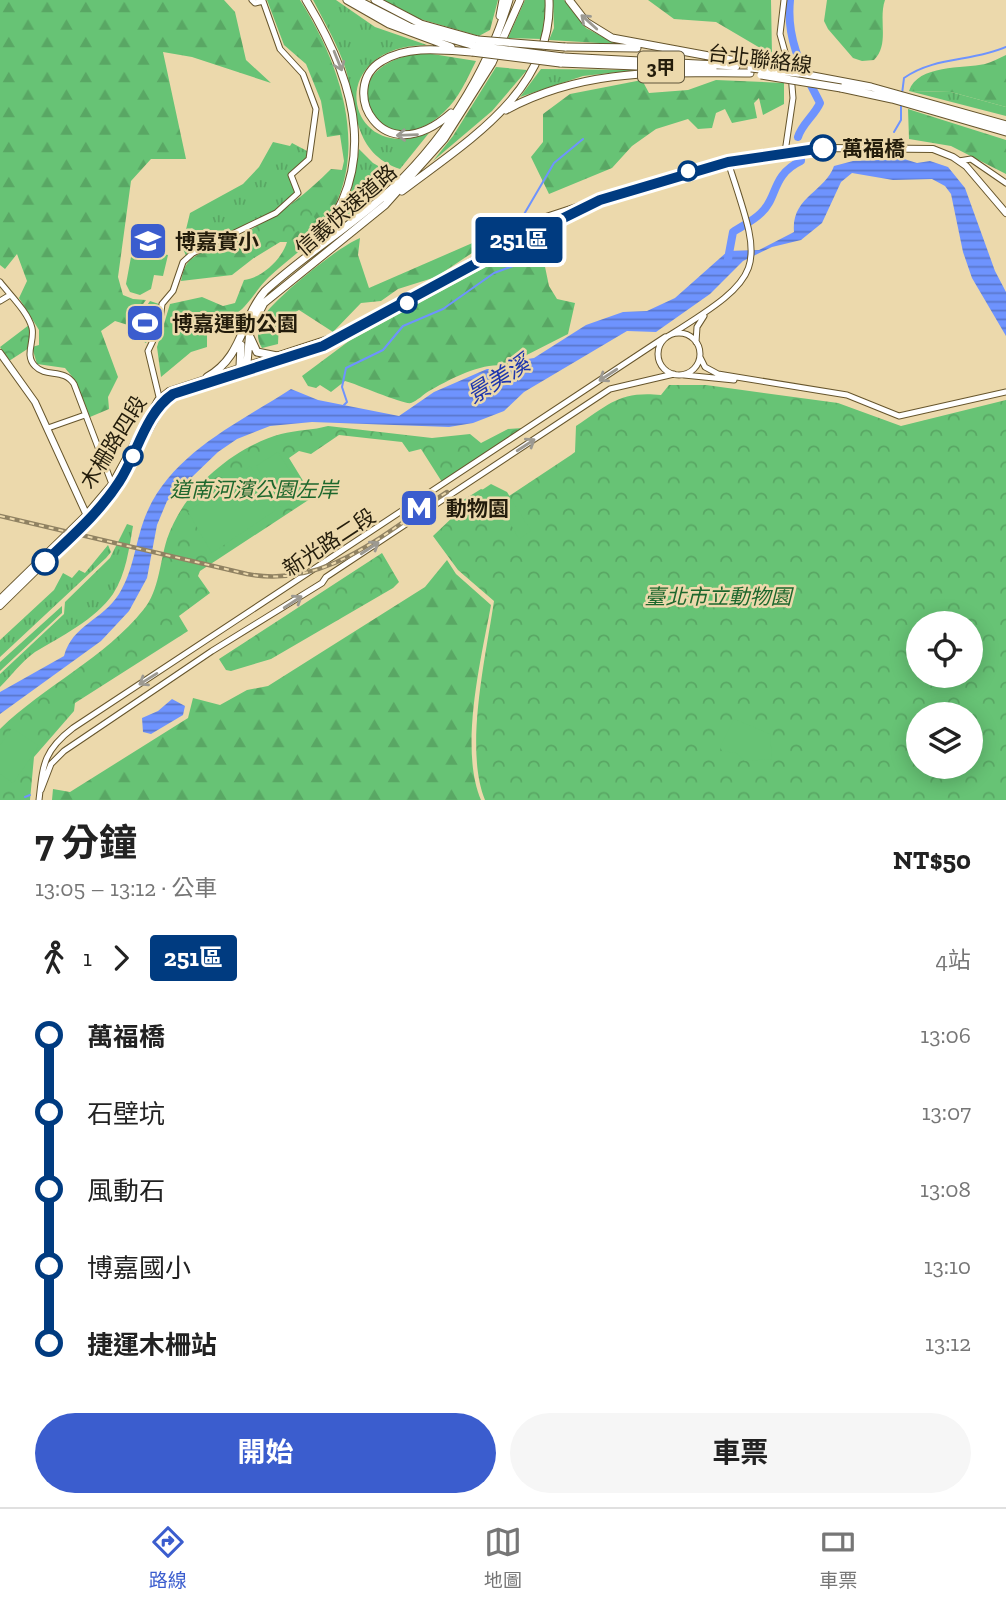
<!DOCTYPE html>
<html lang="zh-TW">
<meta charset="utf-8">
<style>
:root{--surface:#fff;--page:#f6f6f6;--text:#222;--muted:#767676;--line:#e0e0e0;--accent:#3b5dce}
body{margin:0;font-family:"Zilla Slab","Noto Sans TC",serif;background:var(--page);color:var(--text);height:100vh;display:flex;flex-direction:column;font-size:26px;white-space:nowrap}
*{box-sizing:border-box;margin:0}
p{font-size:23px;color:var(--muted)}
.icon{flex:none;width:38px;height:38px;fill:none;stroke:currentColor;stroke-width:2;stroke-linecap:round;stroke-linejoin:round}
.map{position:relative;height:800px;overflow:hidden}
.details{display:flex;flex-direction:column;background:var(--surface);flex:1}
.details>*{flex:none}
.badge{padding:0 14px;border-radius:5px;font-size:24px;line-height:46px}
.fabs{position:absolute;left:906px;top:611px;display:grid;gap:14px}
.fabs a{display:grid;place-items:center;width:77px;height:77px;border-radius:50%;background:var(--surface);box-shadow:0 4px 18px #0003;font-size:35px}
.map>.badge{position:absolute;translate:-50% -50%;box-shadow:0 0 0 4px #fff}
.legs{display:flex;align-items:center;gap:10px;height:77px;padding:0 35px;font-size:23px}
.legs p{margin-inline-start:auto}
.overview{display:flex;align-items:center;justify-content:space-between;height:119px;padding:0 35px}
h1{font-size:38px;font-weight:700;line-height:52px}
.button{display:flex;gap:14px;margin-top:auto;padding:14px 35px}
.button a{flex:1;height:80px;border-radius:42px;background:var(--accent);color:#fff;font-size:28px;font-weight:700;line-height:80px;text-align:center}
.button a+a{background:var(--page);color:var(--text)}
ul{padding:0 35px;list-style:none}
li{display:flex;align-items:center;gap:24px;height:77px;font-size:26px}
li i{display:grid;place-items:center;width:10px;height:100%;margin:0 9px;background:currentColor}
li i::after{content:'';width:18px;height:18px;margin:-9px;border:5px solid;border-radius:50%;background:var(--surface)}
li p{margin-inline-start:auto}
li:first-child i{background:linear-gradient(#0000 50%,currentColor 0)}
li:last-child i{background:linear-gradient(currentColor 50%,#0000 0)}
.menu{display:flex;justify-content:space-around;align-items:center;height:98px;border-top:2px solid var(--line);background:var(--surface);font-size:19px;color:var(--muted)}
.menu a{display:grid;justify-items:center;gap:4px}
.menu .selected{color:var(--accent)}
.map>svg:first-child{display:block}
</style>
<div class="map">
<svg width="1006" height="800" viewBox="0 0 1006 800">
<defs>
<pattern id="grass-tufts" width="24" height="20" patternUnits="userSpaceOnUse" patternTransform="scale(1.75)"><rect width="24" height="20" fill="#67c375"/><path d="M3 7l-1-3M5 7V3M7 7l1-3M15 17l-1-3M17 17v-4M19 17l1-3" fill="none" stroke="#59a764"/></pattern>
<pattern id="forest-firs" width="22" height="20" patternUnits="userSpaceOnUse" patternTransform="scale(1.75)"><rect width="22" height="20" fill="#67c375"/><path d="M5 1l3.5 6h-7zM16 11l3.5 6h-7z" fill="#59a764"/></pattern>
<pattern id="park-crowns" width="20" height="18" patternUnits="userSpaceOnUse" patternTransform="scale(1.75)"><rect width="20" height="18" fill="#67c375"/><path d="M2 6a3 3 0 1 1 6 0M12 15a3 3 0 1 1 6 0" fill="none" stroke="#59a764"/></pattern>
<pattern id="water-rules" width="6" height="5" patternUnits="userSpaceOnUse" patternTransform="scale(1.75)"><rect width="6" height="5" fill="#6e93fe"/><path d="M0 2.5h6" fill="none" stroke="#5a77cc"/></pattern>
</defs>
<rect width="100%" height="100%" fill="#ecd9ac"/>
<path fill="url(#grass-tufts)" d="M313,0H336L375,27L427,45C321,46 345,167 429,133L400,169C353,153 357,110 346,70C338,45 325,23 313,0Z
M541,69L637,70L583,76L520,97Z
M909,91L951,92L1006,107V116Z
M273,142L290,146L292,143L309,152L306,159L289,175L295,194L277,210L253,224L195,250L192,247L186,256L182,246L190,213L243,184L259,167Z
M359,149L373,163L394,175L334,227L350,196Z
M127,524L133,526C129,549 126,574 113,594C96,619 60,637 35,652C22,661 11,676 0,687V674L64,614L65,602L110,558Z
M108,545L111,552L106,558L0,657V640L54,590L63,573L72,578L79,570L85,573Z
M62,606V613L0,671V662Z"/>
<path fill="url(#forest-firs)" d="M0,0H224L235,12L246,60L271,83L192,57L163,52L186,159H151L131,181L118,277L123,295L133,299L146,300L128,325L115,321L101,331L118,377L108,397L109,409L90,417L75,380L65,368L37,364L32,347L39,345V330L19,298L27,281L17,254L5,269L0,265Z
M267,0H300C342,66 374,160 320,230C307,247 285,262 269,277C258,287 249,305 237,313C229,319 221,313 211,314C205,315 198,321 193,324L207,335V347L191,352L161,377L157,347L170,304L202,297L223,306L235,303L244,280C262,278 282,259 287,242H274L232,275L181,281C183,271 185,263 194,257C205,249 222,246 234,240C271,221 302,198 331,169L342,170L344,161L340,135L327,137L321,101L306,64L284,45Z
M383,0H498L490,30L479,36L420,19Z
M525,0H546L542,39L508,38Z
M553,0H564L586,28L616,44L549,40L554,28Z
M648,0H771L772,55L716,22L674,19Z
M827,0H885C878,20 890,44 874,60L862,61L853,58L828,29L824,21Z
M426,53L476,61C467,79 459,98 444,112C379,175 317,62 426,53Z
M1006,55V107L951,92L909,91C918,64 963,69 985,64C992,62 999,58 1006,55Z
M496,67L527,70L492,111L433,161L453,136Z
M642,80L649,93L688,90L716,80L784,83V104L763,115L759,98L754,103L757,118L732,123L725,109L716,113L712,128L698,129L688,119L656,129L632,146L612,168L549,194L531,157L543,142V114L570,94Z
M908,109L1006,140V174L951,146L909,139Z
M360,238L358,255L369,288L477,241L478,249L436,277L398,289L381,301L361,303L333,332L299,310L279,322L278,344L262,348C256,339 257,327 263,317C275,298 339,246 360,238Z
M528,244L544,262L549,286L557,299L575,303L568,334L505,366C484,361 448,380 429,391C424,394 417,401 411,403C404,405 357,384 345,381L331,392L320,385L316,388L308,386L302,376L349,341Z
M447,560L456,574L491,605C481,659 459,749 481,800H52L53,789L70,792L188,718L193,698L220,705L247,690L268,686L425,587Z"/>
<path fill="url(#park-crowns)" fill-rule="evenodd" d="M302,198L316,220L254,258L244,234Z
M29,325V348L9,361L0,347Z
M669,385H706L838,403L901,426L1006,400V800H485C464,749 486,656 494,601L458,570L433,536L456,514L457,504L481,489L506,498L571,455L575,452L576,426C610,404 619,391 661,395ZM919,623H971V676H919ZM919,714H971V766H919Z
M328,426L432,438L470,434L481,443L508,429L523,428L442,482L421,449L409,452L402,442L339,435L311,454L299,451L289,458L313,497L200,571L198,576L210,593L179,616L188,631L75,703L74,711L34,757L30,800H0V729C44,686 105,658 144,609C159,591 160,561 167,539C184,490 231,448 281,434C296,430 314,430 328,426Z
M382,553L399,582L393,588L271,659L231,671L226,670L219,659Z"/>
<path fill="#67c375" d="M136,230L141,231L139,247L153,250L157,260L159,253L168,255L163,276L154,275L151,289L140,295L130,292L126,284Z
M150,301L159,304L155,325L146,343L128,332Z
M278,452L303,492L280,507L256,466Z
M250,466L276,510L212,553L188,512Z
M491,484L507,492L531,531L519,539C503,509 492,491 459,512L461,504Z
M734,719L770,734L772,759L745,761L736,753L722,751L720,747Z
M12,728L39,746L13,783L0,774V745Z"/>
<path fill="url(#water-rules)" d="M904,159L917,163L930,161L948,167L965,188L995,271L1006,292V336L972,278L963,252L951,194L945,186L932,179L893,180L852,173L841,182L822,223L801,240L772,247L743,261L710,294L656,332L627,331L524,392L504,411L473,423L449,427L312,422L270,426L237,439L218,452L167,501L157,525L147,578L129,611L101,641L0,714V692L64,656C73,624 102,621 119,594C134,570 135,543 145,517C170,454 237,424 291,389L318,400L399,416L434,392L487,369H504L522,360L534,358L586,325L623,312L647,311L675,298L728,251L759,250L794,232C791,197 825,192 834,166L853,161Z
M172,699L185,706L183,715L151,734L143,732L142,718L158,711Z"/>
<g fill="none" stroke-linecap="round" stroke-linejoin="round">
<path stroke="#6e93fe" stroke-width="2" d="M902,94L904,78C935,56 973,62 1006,47
M894,132L901,120V103
M523,216L554,163L583,139
M518,232L520,223
M344,405L347,402L342,387L346,368L383,350L403,326L443,309L494,273L516,265L517,245
M25,797L30,795"/>
<path stroke="#6e93fe" stroke-width="8" d="M790,0C786,40 802,68 820,103C814,116 802,124 798,137
M728,259L733,232C742,226 753,221 761,213C778,198 771,175 801,161V157"/>
<g stroke="#66552c" stroke-width="7">
<path id="minor" d="M784,0L780,34L791,74L793,98L785,152
M959,161L971,159L1006,183
M0,282C10,295 28,312 32,328C35,341 24,355 35,366C46,378 64,368 74,384L112,484
M0,301L10,295
M658 354a21 21 0 1 1 42 0a21 21 0 1 1-42 0Z
M670,335C769,273 763,269 728,162
M696,342L697,327L704,316
M700,357L705,367L718,374L847,395L899,416L1006,392
M684,375L734,380
M160,401L148,351L159,328L162,304L173,291L183,262L193,253L276,213L298,193L291,175L309,159L316,109L303,74L280,49L263,1L255,3L252,0
M48,428L85,415
M41,790L51,764L64,751L212,651L322,583L326,577L610,389L674,374
M39,800C43,765 43,751 73,728L665,337"/>
</g>
<g stroke="#66552c" stroke-width="8">
<path id="major" d="M0,353L35,402L88,518
M0,599L85,516L112,484L158,400L169,391L331,338L449,275L546,217L677,174L746,157L830,148L933,149L953,157L966,166L1006,213
M0,606L102,506L121,480L167,398L323,346L583,209"/>
</g>
<g stroke="#66552c" stroke-width="9">
<path id="highway" d="M306,0C357,84 383,174 307,252
M347,0L389,24L451,47
M357,0L410,27L475,46
M375,0L421,24L478,40
M569,0L586,22L612,38L752,64
M500,16L503,0
M565,47L637,48
M563,57L736,66
M560,63L713,69
M797,73L871,87L1006,125
M841,88L892,99L1006,132
M506,110C586,67 663,73 750,73
M451,113C381,175 337,87 382,61C408,45 443,50 472,52
M402,191C466,142 553,91 549,0
M250,337L257,352L277,356
M247,363L250,330L264,303L385,205L444,139L492,63L520,0
M240,366L241,345
M207,377C243,357 241,319 265,291C302,257 345,230 383,197C442,144 486,76 509,0"/>
</g>
<use href="#minor" stroke="#fff" stroke-width="5"/>
<use href="#major" stroke="#fff" stroke-width="6"/>
<use href="#highway" stroke="#fff" stroke-width="7"/>
<g stroke="#908262" stroke-width="4.5">
<path id="rail" d="M0,516L247,574C326,589 384,533 447,492"/>
</g>
<use href="#rail" stroke="#ecd9ac" stroke-width="2" stroke-dasharray="5" stroke-linecap="butt"/>
<g stroke="#66552c" stroke-width="9" stroke-linecap="butt">
<path id="highway-bridge" d="M478,40L565,47
M475,46L563,57
M472,52L560,63
M751,68L797,73
M761,75L841,88"/>
</g>
<use href="#highway-bridge" stroke="#fff" stroke-width="7"/>
</g>
<defs><path id="oneway-shaft" d="M-6 0H5M1.5-3L5.5 0L1.5 3" fill="none" stroke-width="1.6" stroke-linecap="round" stroke-linejoin="round" transform="scale(1.75)"/></defs>
<g stroke="#9c9991">
<use href="#oneway-shaft" transform="translate(589 22) rotate(-138)"/>
<use href="#oneway-shaft" transform="translate(338 61) rotate(68)"/>
<use href="#oneway-shaft" transform="translate(407 135) rotate(178)"/>
<use href="#oneway-shaft" transform="translate(608 375) rotate(147)"/>
<use href="#oneway-shaft" transform="translate(526 445) rotate(-33)"/>
<use href="#oneway-shaft" transform="translate(370 548) rotate(-33)"/>
<use href="#oneway-shaft" transform="translate(293 602) rotate(-33)"/>
<use href="#oneway-shaft" transform="translate(148 679) rotate(148)"/>
</g>
<g fill="none" stroke-linecap="round" stroke-linejoin="round">
<g stroke="#fff" stroke-width="16">
<path id="line-1" d="M45,562C71,537 99,513 119,482C137,455 145,413 173,394L323,346L523,238L600,200L728,162L823,148"/>
</g>
<use href="#line-1" stroke="#003b80" stroke-width="10"/>
</g>
<defs>
<g id="school-square" transform="scale(2.0125)"><rect x="-9" y="-9" width="18" height="18" rx="4" fill="#3b5dce" stroke="#ecd9ac"/><path d="M0-5L7-2L0 1L-7-2ZM-4 1L0 2.5L4 1V4Q0 6-4 4Z" fill="#fff"/></g>
<g id="stadium-square" transform="scale(2.0125)"><rect x="-9" y="-9" width="18" height="18" rx="4" fill="#3b5dce" stroke="#ecd9ac"/><path d="M0-5a6.5 5 0 1 0 0 10a6.5 5 0 1 0 0-10ZM-3.5-1.8h7v3.6h-7Z" fill="#fff"/></g>
<g id="metro-square" transform="scale(2.0125)"><rect x="-9" y="-9" width="18" height="18" rx="4" fill="#3b5dce" stroke="#ecd9ac"/><path d="M-5.5 5V-5H-3L0 0L3-5H5.5V5H3V-.5L0 4L-3-.5V5Z" fill="#fff"/></g>
</defs>
<g fill-rule="evenodd">
<use href="#school-square" x="148" y="241"/>
<use href="#stadium-square" x="145" y="323"/>
<use href="#metro-square" x="419" y="508"/>
</g>
<g fill="#fff" stroke="#003b80" stroke-width="3.5">
<circle cx="823" cy="148" r="12"/>
<circle cx="688" cy="171" r="9"/>
<circle cx="407" cy="303" r="9"/>
<circle cx="133" cy="456" r="9"/>
<circle cx="45" cy="562" r="12"/>
</g>
<g text-anchor="middle" dominant-baseline="central" stroke-width="5" stroke-linejoin="round" paint-order="stroke">
<rect fill="#ecd9ac" stroke="#5f553b" stroke-width="2" x="638" y="51.5" width="46" height="31" rx="5"/>
<g font-size="19" font-weight="bold" fill="#231c0b">
<text x="661" y="67">3甲</text>
</g>
<g font-size="21" fill="#231c0b" stroke="#ecd9ac">
<text transform="translate(760 59) rotate(7)">台北聯絡線</text>
<text transform="translate(346 210) rotate(-41)">信義快速道路</text>
<text transform="translate(113 442) rotate(-58)">木柵路四段</text>
<text transform="translate(329 542) rotate(-33)">新光路二段</text>
</g>
<g font-size="21" font-weight="bold" fill="#231c0b" stroke="#ecd9ac" text-anchor="start">
<text x="842" y="148">萬福橋</text>
</g>
<g font-size="21" font-weight="bold" fill="#231c0b" stroke="#ecd9ac" text-anchor="start">
<text x="175" y="241">博嘉實小</text>
<text x="172" y="323">博嘉運動公園</text>
<text x="446" y="508">動物園</text>
</g>
<g font-size="21" font-style="italic" fill="#1d672d" stroke="#ecd9ac">
<text x="254" y="489">道南河濱公園左岸</text>
<text x="718" y="596">臺北市立動物園</text>
</g>
<g font-size="23" font-style="italic" fill="#1e36ae" stroke="#ecd9ac">
<text transform="translate(498 379) rotate(-32)">景美溪</text>
</g>
</g>
</svg>
<div class="fabs">
<a><svg class="icon" aria-label="locate" viewBox="0 0 24 24"><circle cx="12" cy="12" r="6"/><path d="M12 2v4M12 18v4M2 12h4M18 12h4"/></svg></a>
<a><svg class="icon" aria-label="layers" viewBox="0 0 24 24"><path d="M12 4l9 5-9 5-9-5zM3 14l9 5 9-5"/></svg></a>
</div>
<b class="badge" style="left:519px;top:240px;background:#003b80;color:#fff">251區</b>
</div>
<section class="details">
<div class="overview"><div><h1>7 分鐘</h1><p>13:05 – 13:12 · 公車</p></div><b>NT$50</b></div>
<div class="legs"><svg class="icon" aria-label="walk" viewBox="0 0 24 24"><circle cx="13" cy="4" r="2"/><path d="M13 8l-2 6 4 7M11 14l-3 7M7 12l3-4h3l4 4"/></svg>1<svg class="icon" aria-label="forward" viewBox="0 0 24 24"><path d="M9 5l7 7-7 7"/></svg><b class="badge" style="background:#003b80;color:#fff">251區</b><p>4站</p></div>
<ul>
<li><i style="color:#003b80"></i><b>萬福橋</b><p>13:06</p></li>
<li><i style="color:#003b80"></i><span>石壁坑</span><p>13:07</p></li>
<li><i style="color:#003b80"></i><span>風動石</span><p>13:08</p></li>
<li><i style="color:#003b80"></i><span>博嘉國小</span><p>13:10</p></li>
<li><i style="color:#003b80"></i><b>捷運木柵站</b><p>13:12</p></li>
</ul>
<div class="button"><a>開始</a><a>車票</a></div>
</section>
<nav class="menu">
<a class="selected"><svg class="icon" aria-label="directions" viewBox="0 0 24 24"><path d="M12 3l9 9-9 9-9-9zM9 14v-3h6M13 9l2 2-2 2"/></svg>路線</a>
<a><svg class="icon" aria-label="map" viewBox="0 0 24 24"><path d="M3 6l6-2 6 2 6-2v14l-6 2-6-2-6 2zM9 4v14M15 6v14"/></svg>地圖</a>
<a><svg class="icon" aria-label="tickets" viewBox="0 0 24 24"><path d="M3 7h18v10H3zM15 7v10"/></svg>車票</a>
</nav>
